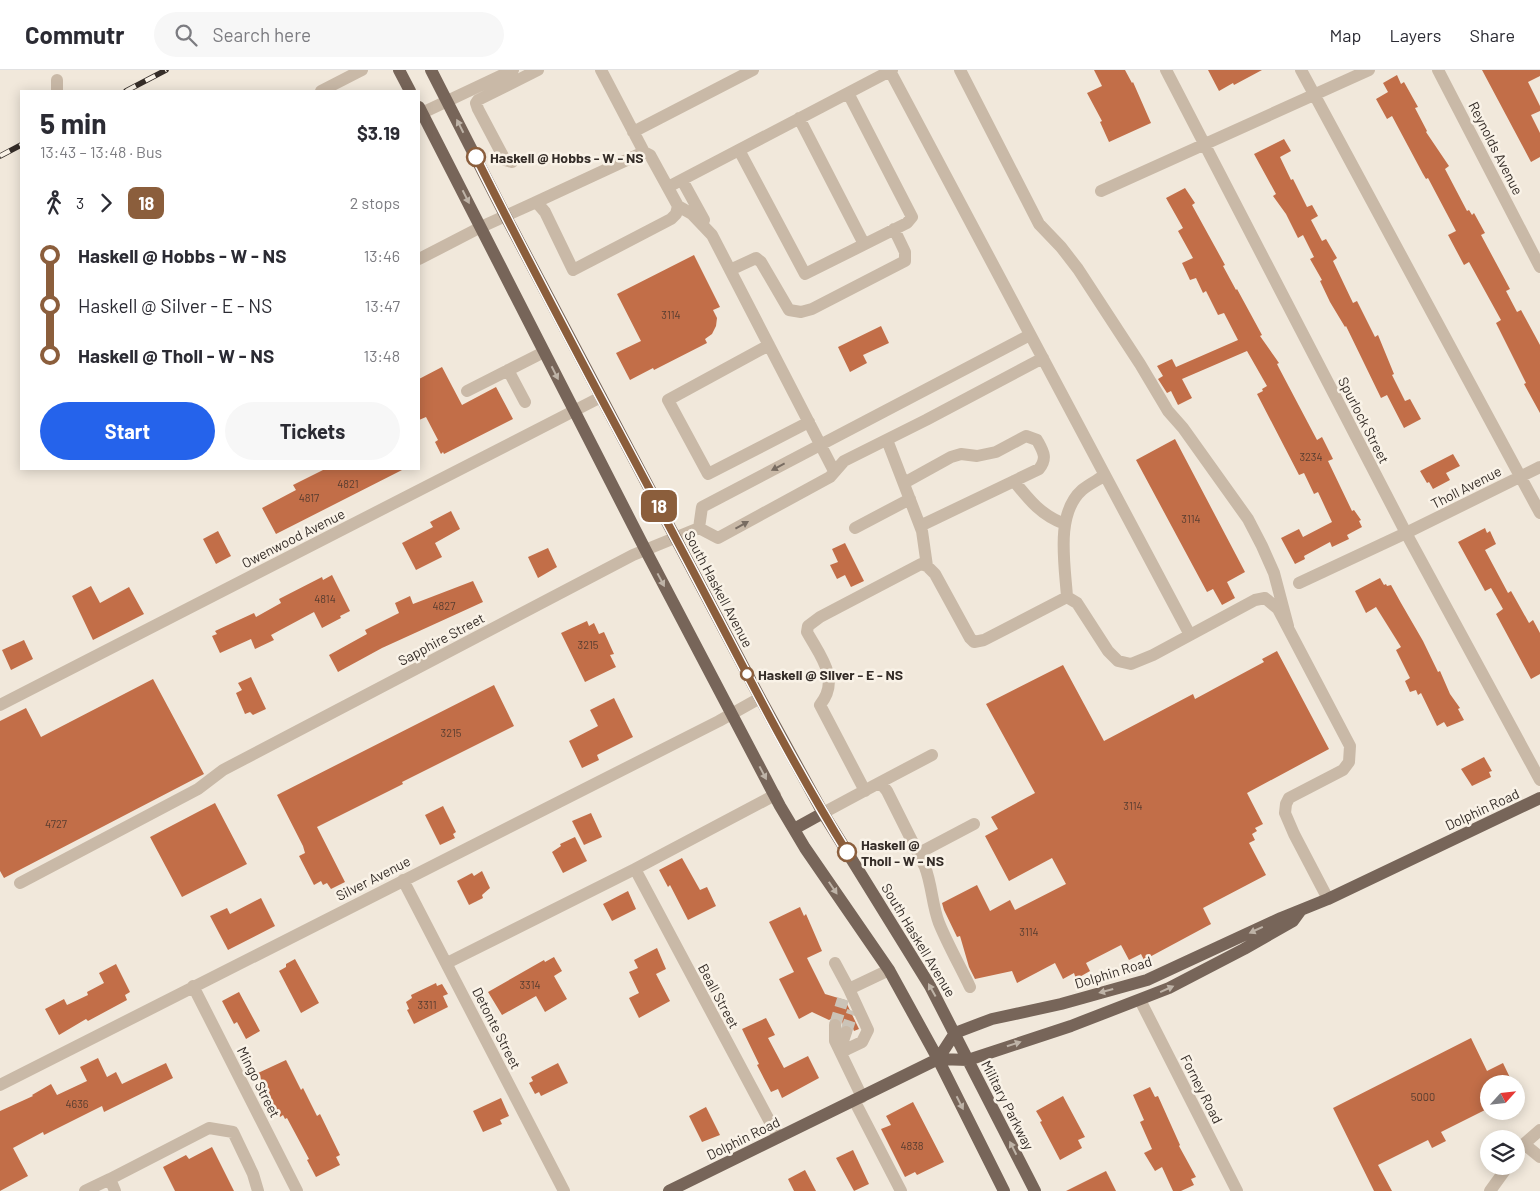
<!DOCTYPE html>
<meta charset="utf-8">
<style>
:root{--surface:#fff;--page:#f7f7f7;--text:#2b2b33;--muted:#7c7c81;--line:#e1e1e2;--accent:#2563eb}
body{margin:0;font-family:Barlow,sans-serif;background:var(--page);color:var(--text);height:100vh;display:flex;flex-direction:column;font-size:19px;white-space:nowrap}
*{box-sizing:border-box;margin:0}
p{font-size:16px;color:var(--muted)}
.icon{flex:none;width:28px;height:28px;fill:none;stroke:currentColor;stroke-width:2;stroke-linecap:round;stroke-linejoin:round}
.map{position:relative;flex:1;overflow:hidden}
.details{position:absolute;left:20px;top:20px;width:400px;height:380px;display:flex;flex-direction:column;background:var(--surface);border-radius:0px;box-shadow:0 2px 12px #0003}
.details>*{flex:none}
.badge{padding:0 10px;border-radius:8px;font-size:18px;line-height:32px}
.needle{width:32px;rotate:63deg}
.controls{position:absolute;left:1480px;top:1005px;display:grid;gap:10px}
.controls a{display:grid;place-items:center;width:45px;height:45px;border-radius:50%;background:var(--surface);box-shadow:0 2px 12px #0003;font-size:25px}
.map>.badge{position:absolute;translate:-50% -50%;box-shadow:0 0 0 2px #fff}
.legs{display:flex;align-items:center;gap:8px;height:55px;padding:0 20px;font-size:16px}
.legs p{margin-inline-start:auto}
.headline{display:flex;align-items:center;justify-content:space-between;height:85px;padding:0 20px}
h1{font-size:28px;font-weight:700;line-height:38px}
.button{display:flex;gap:10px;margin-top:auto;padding:10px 20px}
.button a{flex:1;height:58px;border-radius:30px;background:var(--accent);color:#fff;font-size:20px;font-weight:700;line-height:58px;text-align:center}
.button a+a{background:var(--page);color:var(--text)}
ul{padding:0 20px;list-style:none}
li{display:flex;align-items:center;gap:18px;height:50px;font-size:19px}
li i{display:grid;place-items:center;width:8px;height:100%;margin:0 6px;background:currentColor}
li i::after{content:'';width:12px;height:12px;margin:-6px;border:4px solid;border-radius:50%;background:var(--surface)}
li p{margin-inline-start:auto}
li:first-child i{background:linear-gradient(#0000 50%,currentColor 0)}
li:last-child i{background:linear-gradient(currentColor 50%,#0000 0)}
header{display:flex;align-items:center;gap:30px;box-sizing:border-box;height:70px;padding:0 25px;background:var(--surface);border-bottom:1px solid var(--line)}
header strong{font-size:24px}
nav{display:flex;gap:28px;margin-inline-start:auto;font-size:18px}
.search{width:350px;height:45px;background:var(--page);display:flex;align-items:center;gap:12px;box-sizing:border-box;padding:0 18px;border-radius:28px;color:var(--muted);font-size:19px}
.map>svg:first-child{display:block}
</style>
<header>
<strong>Commutr</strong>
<div class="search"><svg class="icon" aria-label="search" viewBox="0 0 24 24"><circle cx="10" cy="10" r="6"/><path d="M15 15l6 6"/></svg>Search here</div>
<nav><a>Map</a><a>Layers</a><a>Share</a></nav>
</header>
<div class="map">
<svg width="1540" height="1121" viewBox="0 0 1540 1121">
<rect width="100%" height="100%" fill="#f1e8db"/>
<path fill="#c26e48" d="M1094,0H1125L1132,13L1133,12L1151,53L1109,72L1100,52L1102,51L1087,23L1102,16Z
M1208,0H1262L1234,15L1233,13L1219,21Z
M1482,0H1540V6L1528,12L1540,36V41L1531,45L1540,63V87L1531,92Z
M1397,5L1401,14L1404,12L1418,37L1415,38L1427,61L1426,62L1449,96L1445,99L1467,141L1469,140L1472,145L1474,143L1485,163L1481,165L1510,219L1506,221L1517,242L1521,240L1540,275V343L1524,314L1526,313L1496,253L1501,250L1469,192L1464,195L1448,165L1456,161L1428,108L1426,109L1423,104L1392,46L1387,49L1376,29L1388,22L1383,13Z
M1284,69L1291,81L1280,87L1291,110L1293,109L1307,137L1312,135L1318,146L1311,150L1322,171L1326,169L1337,188L1333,191L1353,233L1357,231L1375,267L1378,265L1394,304L1392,305L1405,331L1410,329L1421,349L1404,358L1387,325L1381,328L1346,256L1345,257L1330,232L1320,211L1322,210L1310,189L1314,187L1303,165L1298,168L1286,144L1273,126L1276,124L1254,84Z
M1185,118L1195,133L1192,135L1225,195L1223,196L1236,220L1237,219L1262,265L1260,266L1279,293L1277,294L1279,298L1317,370L1322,367L1333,389L1328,391L1352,441L1354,440L1361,450L1359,451L1362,457L1347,465L1349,469L1332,477L1330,472L1304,486L1305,489L1295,494L1281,468L1299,459L1303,467L1332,452L1318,422L1314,424L1304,403L1299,405L1257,324L1263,321L1262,319L1267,316L1247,281L1182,309L1192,328L1178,335L1171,321L1167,323L1158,309L1163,306L1157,296L1172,289L1176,297L1238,270L1224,243L1218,245L1206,221L1203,223L1196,208L1190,210L1182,193L1193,188L1178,161L1183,158L1166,128Z
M694,185L720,237L713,240L717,248L716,256L712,264L705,269L707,273L654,300L653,298L630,310L616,283L641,271L617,224Z
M881,256L889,273L863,285L867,293L850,302L838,277Z
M442,297L462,335L496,317L513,349L444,384L443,382L441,384L435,372L438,370L426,347L419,350V309Z
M1175,369L1245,502L1227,512L1235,528L1222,535L1213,519L1207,522L1136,390Z
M1453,384L1460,396L1446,403L1450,410L1433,419L1429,412L1427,413L1420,401Z
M325,399H404L276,464L262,438L296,420L293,415Z
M451,441L460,459L435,473L442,487L416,500L402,473L433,457L430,452Z
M1485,458L1487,463L1490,461L1496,474L1485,480L1508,523L1511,521L1529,553L1533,550L1540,563V604L1531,609L1496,544L1503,539L1491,518L1485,521L1458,472Z
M218,461L231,486L216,494L203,469Z
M845,473L864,511L851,517L845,505L837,509L830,495L838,492L832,479Z
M548,478L557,497L538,508L528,487Z
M332,505L350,541L340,546L341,548L322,558L314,542L271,565L274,570L255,579L251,569L220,583L212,566L217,564L215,561L254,543L256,547L281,533L279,529L322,507L323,510Z
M1380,508L1384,515L1386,514L1387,516L1391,515L1401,533L1423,571L1438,602L1440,601L1450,624L1460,638L1458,639L1464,650L1447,657L1444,652L1437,656L1421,623L1418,625L1416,620L1410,622L1405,611L1410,608L1396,580L1401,577L1376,537L1366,543L1355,521Z
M473,511L483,532L382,578L338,602L329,585L367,564L365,560L399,543L395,533L410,526L413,534Z
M91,516L100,533L129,517L144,544L93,570L72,526Z
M587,551L589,556L594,553L599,564L604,562L614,584L610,585L616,597L585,612L561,563Z
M24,570L33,589L11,600L2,580Z
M1277,581L1329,679L1247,723L1263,754L1255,758L1257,761L1252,764L1255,770L1249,773L1266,805L1203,838L1211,854L1144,890L1141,884L1129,890L1121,875L1086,893L1090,901L1076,909L1074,903L1063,909L1055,893L1017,913L1012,901L975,909L969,897L960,866L957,867L944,840L942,833L977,815L990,841L1010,830L1015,840L1066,814L1052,788L1009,811L985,766L998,759L991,747L1035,723L986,634L1063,595L1104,671L1193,624L1195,629L1264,592L1262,589Z
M251,607L266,639L253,645L250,642L245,644L236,623L242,620L238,613Z
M153,609L204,704L4,808L0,801V651L26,638L41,667Z
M494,615L514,656L402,712L403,714L317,757L345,812L331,819L327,813L323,815L321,811L314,815L299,786L305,783L303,776L277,725Z
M614,628L633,667L597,685L599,690L582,698L569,671L598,656L590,640Z
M1484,687L1492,701L1489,702L1491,707L1472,716L1461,699Z
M215,733L247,794L182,827L150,767Z
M443,736L456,762L453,764L455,768L440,775L425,745Z
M591,743L602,767L584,775L572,751Z
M575,767L587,791L563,803L552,782L561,776L560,774Z
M682,788L700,820L707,817L716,836L688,850L670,815L668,817L659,800Z
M482,801L490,818L482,825L483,828L469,835L457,811L472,803L474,806Z
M628,821L636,839L612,851L603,834Z
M261,828L275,856L228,880L210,846L227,838L230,844Z
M800,837L804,846L806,844L822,881L807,888L825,924L845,930L859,959L854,961L852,956L848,954L843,955L842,951L835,947L829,950L812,942L799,949L779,909L794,902L769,852Z
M657,878L666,899L656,904L670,931L639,948L629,928L639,923L629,902L638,898L634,890Z
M554,887L562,901L554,906L567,929L545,942L536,926L502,945L488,922L544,890L545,892Z
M295,889L319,933L301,943L279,901L286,897V894Z
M116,894L130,922L125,925L127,930L88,951L86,949L59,965L45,939L64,929L67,935L88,925L87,922L104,913L99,903Z
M436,913L437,916L442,914L448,924L443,926L448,937L414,954L407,940L409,939L406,932L412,928L411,925Z
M239,922L260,961L246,969L237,952L234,954L222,931Z
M766,948L775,965L768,968L784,998L808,986L819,1008L782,1028L778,1019L771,1022L757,995L759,994L742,959Z
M1471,968L1487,1001L1503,993L1513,1014H1489V1038L1441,1062L1446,1071L1432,1078L1428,1070L1378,1095L1392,1121H1374L1333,1038Z
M98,988L107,1007L116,1002L122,1014L166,993L173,1008L104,1042L102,1036L44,1065L43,1062L13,1078L28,1106L0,1121V1041L33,1026L32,1025L51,1014L57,1025L87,1011L80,997Z
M286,990L301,1020L303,1018L317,1046L320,1044L340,1085L336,1087L340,1095L316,1107L307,1090L309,1089L287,1048L285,1049L283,1045L280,1047L258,1003Z
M558,993L568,1013L541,1026L539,1022L535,1024L529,1013L533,1011L531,1007Z
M1150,1017L1155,1027L1158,1026L1180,1075L1179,1076L1196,1107L1191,1109L1194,1115L1181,1121H1173L1162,1097L1155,1101L1144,1083L1152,1079L1140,1052L1144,1050L1133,1025Z
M1063,1026L1085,1067L1078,1070L1082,1078L1060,1090L1040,1052L1042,1051L1036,1041Z
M501,1028L509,1046L500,1050L502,1054L483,1062L473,1041Z
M913,1032L944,1092L917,1105L915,1102L905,1107L881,1059L891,1055L886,1046Z
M706,1037L720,1065L702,1072L689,1046Z
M212,1077L234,1121H175L163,1097L186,1085L189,1089Z
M853,1080L869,1114L854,1121L836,1088Z
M805,1100L816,1121H794L788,1109Z
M1106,1101L1116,1121H1066Z"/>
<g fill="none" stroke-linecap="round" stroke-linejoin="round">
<path stroke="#cbc3b7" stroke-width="12" stroke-dasharray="12 6" stroke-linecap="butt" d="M835,955L843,929
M846,962L853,941"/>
<path stroke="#c9b9a7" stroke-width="12" d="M601,0L644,82
M960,0L1039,154L1061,177L1078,199L1140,294L1168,341L1183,358L1248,449L1262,476L1274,503L1288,556
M1166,0L1406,463L1540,710
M1301,0L1540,443
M1438,0L1540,197
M890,1L1190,565
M57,10V21
M321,21L362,0
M422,43L513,0
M799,48L864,174
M633,62L753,0
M739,80L805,204L907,153L912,147L848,23
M512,92L505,90L478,39L476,33L478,30L538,0
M682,110L704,150
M668,117L892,0
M1101,121L1369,0
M678,136L692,144L712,165L834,401
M419,189L481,157L534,133L539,135L545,142L573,200L671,149L676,144L678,136L650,85L644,82L534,133
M730,200L756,188L761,192L789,240L801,242L812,239L905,191V182L894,159
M769,275L668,330L708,404L809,352
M508,300L525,332
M467,321L544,282
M887,370L922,461L927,496
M1014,411C1029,430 1042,446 1065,454
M904,413L951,387L961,384L977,386L996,382L1026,366L1037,370C1043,381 1048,388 1039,399L920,456
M699,458L718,468L830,407L844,391L926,350L1043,288
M699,458L702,437L1030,265
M855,458L910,429
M1299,513L1406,463L1540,397
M1067,527L1077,533L1108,581L1118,591L1131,594L1153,585L1255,530L1265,528L1278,539L1350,676L1349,692L1343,700L1289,728L1286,734L1285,743L1294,764L1328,829
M1067,527C1065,495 1055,444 1082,420C1089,414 1098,410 1105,405
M0,635L601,327
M877,714L932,685
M865,721L820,635C841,609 820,586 807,562L808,556L820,547L921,494L927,496L935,504L970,568L974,572L984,570L1067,527
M823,743L877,714L883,716L887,721L925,797C932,815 932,835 939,853C948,875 960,896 970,917
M919,783L974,754
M635,799L778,1067
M403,810L564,1121
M20,813L198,719L223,700L633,485L699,458
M447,893L635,799L775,725
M835,893L849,919L889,900
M193,916L297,1121
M1140,930L1237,1121
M835,955V971L862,1027
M846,962L843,971L846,980
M841,982L862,972L868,960L849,919
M0,1015L719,651L760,628
M854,1030L901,1121
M1524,1074L1540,1087
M1516,1085L1524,1074L1540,1060
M85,1121L110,1109
M115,1121L110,1109L209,1058L233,1062L253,1104L258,1121
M1490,1121L1508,1096"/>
<path stroke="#776559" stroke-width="12" d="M399,0L410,21
M431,0L505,145L760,628L823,743L930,916L1035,1121
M419,37L646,481L780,736L805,778L889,900L938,989L1004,1121
M794,759L823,743
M938,989L955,963L992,949L1061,934L1147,910L1281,848L1328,829L1540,728
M669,1121L938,989L968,990L1071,956L1169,918L1244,879L1293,851L1301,840"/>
<g stroke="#352d28" stroke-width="5.5">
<path id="rail" d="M126,21L166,0
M0,86L21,75"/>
</g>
<use href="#rail" stroke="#f9f2e7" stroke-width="4" stroke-dasharray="11" stroke-linecap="butt"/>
</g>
<defs><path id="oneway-solid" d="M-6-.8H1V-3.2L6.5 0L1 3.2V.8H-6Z" transform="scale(1.25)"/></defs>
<g fill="#beb3a7">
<use href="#oneway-solid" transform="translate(460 56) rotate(-117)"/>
<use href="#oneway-solid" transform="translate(466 127) rotate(63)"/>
<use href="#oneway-solid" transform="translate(555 303) rotate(63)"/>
<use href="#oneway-solid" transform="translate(661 510) rotate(62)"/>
<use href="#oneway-solid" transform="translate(763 703) rotate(62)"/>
<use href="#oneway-solid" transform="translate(833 818) rotate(56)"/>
<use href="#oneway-solid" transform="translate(1256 860) rotate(155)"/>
<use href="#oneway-solid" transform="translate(1167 919) rotate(-24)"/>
<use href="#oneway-solid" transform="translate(932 920) rotate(-119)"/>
<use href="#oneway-solid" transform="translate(1106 921) rotate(165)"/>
<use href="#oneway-solid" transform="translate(1014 974) rotate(-18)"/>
<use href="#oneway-solid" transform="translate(960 1033) rotate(63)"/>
<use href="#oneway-solid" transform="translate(1013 1078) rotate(-117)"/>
</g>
<g fill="#786c61">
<use href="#oneway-solid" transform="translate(778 397) rotate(152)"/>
<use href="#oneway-solid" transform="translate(742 455) rotate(-29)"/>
</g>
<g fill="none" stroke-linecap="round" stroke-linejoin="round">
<g stroke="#fff" stroke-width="11">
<path id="line-1" d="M476,87C540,216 609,342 676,469C732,574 785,682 847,782"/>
</g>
<use href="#line-1" stroke="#8b5e3c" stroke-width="8"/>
</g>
<g fill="#fff" stroke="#8b5e3c" stroke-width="2.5">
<circle cx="476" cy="87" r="9"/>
<circle cx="747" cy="604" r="6"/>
<circle cx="847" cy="782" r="9"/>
</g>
<g text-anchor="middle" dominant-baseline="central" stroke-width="5" stroke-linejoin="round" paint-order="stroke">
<g font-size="11" fill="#583d30">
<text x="671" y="244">3114</text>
<text x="1311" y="386">3234</text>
<text x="348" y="413">4821</text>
<text x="309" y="427">4817</text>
<text x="1191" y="448">3114</text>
<text x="325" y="528">4814</text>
<text x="444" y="535">4827</text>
<text x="588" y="574">3215</text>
<text x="451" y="662">3215</text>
<text x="1133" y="735">3114</text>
<text x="56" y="753">4727</text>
<text x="1029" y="861">3114</text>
<text x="530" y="914">3314</text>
<text x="427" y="934">3311</text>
<text x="1423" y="1026">5000</text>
<text x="77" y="1033">4636</text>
<text x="912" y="1075">4838</text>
</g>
<g font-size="14" fill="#352d28" stroke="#f9f2e7">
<text transform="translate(1496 78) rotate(63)">Reynolds Avenue</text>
<text transform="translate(1364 350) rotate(63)">Spurlock Street</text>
<text transform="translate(1466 417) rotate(-27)">Tholl Avenue</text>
<text transform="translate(293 468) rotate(-27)">Owenwood Avenue</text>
<text transform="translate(719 519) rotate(62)">South Haskell Avenue</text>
<text transform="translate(441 569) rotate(-28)">Sapphire Street</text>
<text transform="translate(1482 739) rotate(-25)">Dolphin Road</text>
<text transform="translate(373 808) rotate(-27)">Silver Avenue</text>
<text transform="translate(919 870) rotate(59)">South Haskell Avenue</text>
<text transform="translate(1113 902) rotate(-17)">Dolphin Road</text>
<text transform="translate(719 926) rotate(62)">Beall Street</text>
<text transform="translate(497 958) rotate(63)">Detonte Street</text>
<text transform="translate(259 1012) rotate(63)">Mingo Street</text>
<text transform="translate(1202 1019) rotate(63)">Forney Road</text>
<text transform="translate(1008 1035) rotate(63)">Military Parkway</text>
<text transform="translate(743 1068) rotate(-26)">Dolphin Road</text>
</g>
<g font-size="14" font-weight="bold" fill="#352d28" stroke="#f9f2e7" text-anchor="start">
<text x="490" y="87">Haskell @ Hobbs - W - NS</text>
<text x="758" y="604">Haskell @ Silver - E - NS</text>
<text x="861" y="774">Haskell @<tspan x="861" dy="16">Tholl - W - NS</tspan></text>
</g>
</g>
</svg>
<div class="controls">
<a><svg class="needle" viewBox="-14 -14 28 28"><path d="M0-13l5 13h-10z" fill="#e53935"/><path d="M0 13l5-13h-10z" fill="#7c7c81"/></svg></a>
<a><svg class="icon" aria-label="layers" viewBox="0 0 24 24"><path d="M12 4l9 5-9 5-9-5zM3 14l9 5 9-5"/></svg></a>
</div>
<b class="badge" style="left:659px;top:436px;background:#8b5e3c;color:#fff">18</b>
<section class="details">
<div class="headline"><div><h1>5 min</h1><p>13:43 – 13:48 · Bus</p></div><b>$3.19</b></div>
<div class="legs"><svg class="icon" aria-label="walk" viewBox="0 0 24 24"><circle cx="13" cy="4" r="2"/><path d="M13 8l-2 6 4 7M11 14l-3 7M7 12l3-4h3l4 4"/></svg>3<svg class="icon" aria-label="forward" viewBox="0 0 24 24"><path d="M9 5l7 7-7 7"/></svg><b class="badge" style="background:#8b5e3c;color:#fff">18</b><p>2 stops</p></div>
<ul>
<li><i style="color:#8b5e3c"></i><b>Haskell @ Hobbs - W - NS</b><p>13:46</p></li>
<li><i style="color:#8b5e3c"></i><span>Haskell @ Silver - E - NS</span><p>13:47</p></li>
<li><i style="color:#8b5e3c"></i><b>Haskell @ Tholl - W - NS</b><p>13:48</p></li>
</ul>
<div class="button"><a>Start</a><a>Tickets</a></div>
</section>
</div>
